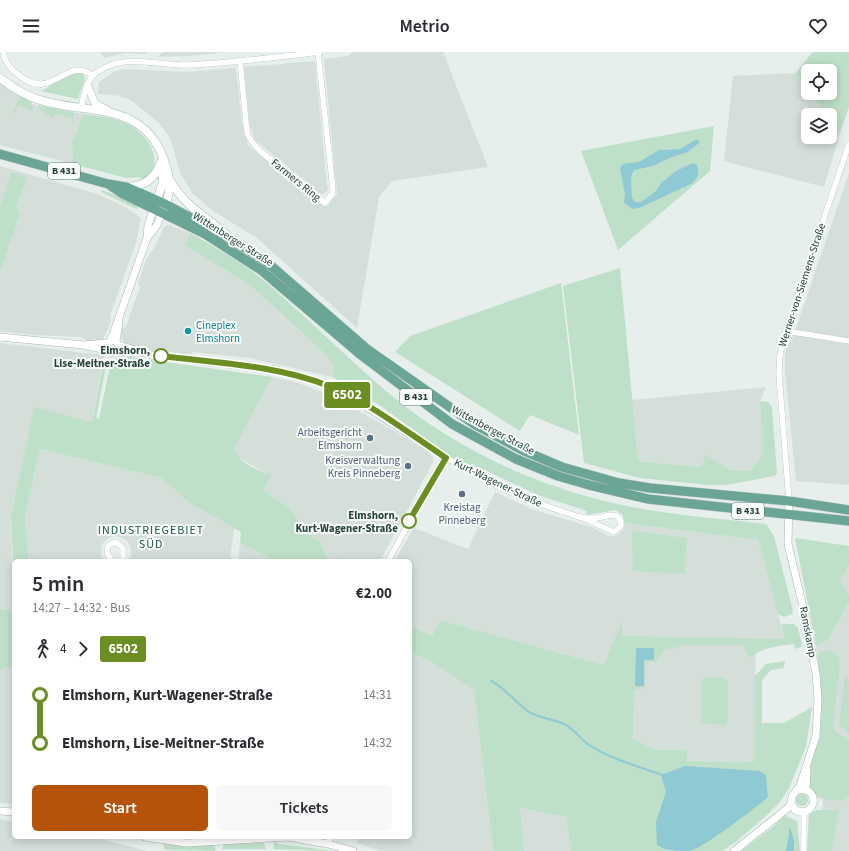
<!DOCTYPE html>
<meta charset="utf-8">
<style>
:root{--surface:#fff;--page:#f7f7f7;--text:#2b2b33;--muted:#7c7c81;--accent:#b45309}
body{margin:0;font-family:"Source Sans 3",sans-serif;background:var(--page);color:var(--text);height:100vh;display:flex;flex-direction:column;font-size:15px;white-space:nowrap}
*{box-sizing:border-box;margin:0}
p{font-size:13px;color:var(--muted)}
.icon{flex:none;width:22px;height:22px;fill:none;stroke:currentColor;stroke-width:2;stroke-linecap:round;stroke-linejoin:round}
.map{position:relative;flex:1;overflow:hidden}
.drawer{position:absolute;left:12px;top:507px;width:400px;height:280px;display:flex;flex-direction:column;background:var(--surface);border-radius:6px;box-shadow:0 2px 10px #0003}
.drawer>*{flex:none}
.badge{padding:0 8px;border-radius:3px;font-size:14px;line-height:26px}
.tools{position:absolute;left:801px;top:12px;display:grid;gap:8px}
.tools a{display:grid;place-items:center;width:36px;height:36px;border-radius:6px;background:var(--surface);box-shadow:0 2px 10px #0003;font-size:20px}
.map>.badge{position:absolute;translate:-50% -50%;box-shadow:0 0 0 2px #fff}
.legs{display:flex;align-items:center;gap:6px;height:44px;padding:0 20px;font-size:13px}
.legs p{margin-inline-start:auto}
.head{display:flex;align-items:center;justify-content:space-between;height:68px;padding:0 20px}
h1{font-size:22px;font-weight:600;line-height:30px}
.action{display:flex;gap:8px;margin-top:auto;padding:8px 20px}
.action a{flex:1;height:46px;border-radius:6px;background:var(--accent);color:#fff;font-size:16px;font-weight:600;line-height:46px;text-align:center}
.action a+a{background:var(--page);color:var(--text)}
ul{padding:0 20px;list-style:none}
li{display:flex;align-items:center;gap:14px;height:48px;font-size:15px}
li i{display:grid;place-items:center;width:6px;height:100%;margin:0 5px;background:currentColor}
li i::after{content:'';width:10px;height:10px;margin:-5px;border:3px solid;border-radius:50%;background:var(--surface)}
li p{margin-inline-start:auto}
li:first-child i{background:linear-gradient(#0000 50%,currentColor 0)}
li:last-child i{background:linear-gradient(currentColor 50%,#0000 0)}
header{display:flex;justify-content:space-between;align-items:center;height:52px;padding:0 20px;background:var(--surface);font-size:18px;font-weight:600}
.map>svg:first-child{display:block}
</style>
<header><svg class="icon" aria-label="menu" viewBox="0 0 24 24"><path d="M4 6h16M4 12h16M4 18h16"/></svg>Metrio<svg class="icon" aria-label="heart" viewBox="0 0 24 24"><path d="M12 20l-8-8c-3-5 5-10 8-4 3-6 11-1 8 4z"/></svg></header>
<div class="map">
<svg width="849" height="799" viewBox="0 0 849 799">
<rect width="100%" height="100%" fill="#e6efeb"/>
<path fill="#d4dfda" d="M100,0H147L145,2L125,1L105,6Z
M163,0H227L189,4L157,5Z
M353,0H443L488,115L392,129L379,145L357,276L258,187L213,159L192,141L180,120L170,86L160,72L132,49L120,44L98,42L99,30L115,19L124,17L184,20L236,16L242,71L248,93L323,154H327L337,142L324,7L348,4Z
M315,9L327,133L328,138L325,141L321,142L255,88L250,74L244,15Z
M796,21L808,38V41H810L827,63H808V85H830V67L840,81L824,135L724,109L733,24Z
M0,31L23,48L44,56L84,62L72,90L73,112L0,93Z
M0,114L98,142L125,155L141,166L136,191L110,263L111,267L109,274L104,285L100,289H88L81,285L34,283L0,279Z
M849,121V433L796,429L785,320V302L788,292L792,288Z
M169,173L190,181L185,193L240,227L259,241L327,304L333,313L332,325L250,306L194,300L187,303L138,297L126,293L122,287L121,280L123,276L126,275L140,235L138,231L146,208L156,193L164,174Z
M0,291L104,303L92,370L34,356L11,463L14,559L0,557Z
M272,325L298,331L333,344L411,389L429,400L433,405V410L380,509H328L320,489L307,481L288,455L263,438L270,424L237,404L235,395Z
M766,335L760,349L763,402L750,419L730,418L706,403L703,412L699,415L638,409L632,348Z
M40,397L162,426L188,450L234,476L230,509H130L131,498L129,491L123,486L116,484L108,486L102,492L101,504L105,509H29L25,464Z
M495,440L534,458L592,475L608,484H616L623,478L624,471L758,488L785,587H756L754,710L686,709L621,697L622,569L604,613L440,568L432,584L410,573V509H394L414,476L468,497Z
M240,491L276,509H238Z
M849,514V543L840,529Z
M849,550V799H807L809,763L812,760L822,758L823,748L818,746L810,736L813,706L819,686L821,670V646L816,593L827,589Z
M410,600L432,610L474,638L493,799H380L357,791L359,785H410Z
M14,612V752L0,751V618Z
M519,756L566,765L571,799H524Z
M0,767L14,770V785H93L147,799H0Z"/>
<path fill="#bfe0c8" d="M814,0H849V55L840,81L830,67V63H827L810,41H830V19H808V38L796,21L810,3Z
M70,21H82L85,25L78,47L40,39L44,38Z
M0,29L32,50L31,53L34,60L20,53L18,54L15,61L13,60L19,47L18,44L0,31Z
M38,53L73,60L74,64L72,73V66L55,62L53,66L40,58Z
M84,62C97,64 110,65 121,69C145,78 169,108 144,129L140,125L126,126L73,112L72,90Z
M714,74L710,119L618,198L581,99Z
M11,120L27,125L16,155L20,161L0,220V156Z
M102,138L140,153L136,157L101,140Z
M190,181C217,196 245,212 268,232C310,268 349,308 392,344C447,389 513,423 582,443C642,461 705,465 766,472L774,484L793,559L792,562L784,565L778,562L758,488L624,471L623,463L616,458L586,463L587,459L538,443L478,415L475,419L447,402L381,354L332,325L333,313L327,304L259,241L240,227L185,193Z
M620,216L638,409L699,415L703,412L705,402L730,418L750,419L763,402L760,349L768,350L772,355L777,422L774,424L726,433H708L640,426L584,411L563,234Z
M561,231L579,383L530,363L520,379L395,300L410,284Z
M122,304L272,325L235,395C235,410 259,418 271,424L263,438L288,455L307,481L320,489L328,509H276L240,491L241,480L188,450L162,426L40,397L25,464L29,509H14V527L11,463L34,355L92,370L104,308L107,309L96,366L99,367L111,309Z
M635,479L687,486L685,522L633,519L632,482Z
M795,486L849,494V514L840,529L849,543V550L827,589L816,593Z
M0,557L14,559V612L0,618Z
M440,568L604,613L622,568V584L785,587L781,572H794L798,576L802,592L801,595L795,597L794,592C778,594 763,595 749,606L743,593H687L664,598L656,610H646L645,635L634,638L633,687L655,698H687L686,709L754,710L755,624L766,612L785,609L784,616L771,618L762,628V671H784L812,655L806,695L789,736L779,751L767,763L736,790L722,799H571L566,765L520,756L524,799H493L474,638L432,610L410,600V573L432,584Z
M822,599H832L839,605L840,612L833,675L835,679L849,689V743L845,748C832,749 818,749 811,737C803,722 816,700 819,686C824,659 820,630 818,603Z
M845,624L849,627V682L839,672Z
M707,625H723L728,630V669L725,673L701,671V631L702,628Z
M796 748a6 6 0 1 1 12 0a6 6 0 1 1-12 0Z
M816,758H839L832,799H807L809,763Z
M784,763L797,769L800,799H741L775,773Z
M274,789L278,792L336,799L274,797Z
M264,791L266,797H222L224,792Z
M163,792L187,794L214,792L216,797L215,799L165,798Z"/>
<path fill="#8ec9d4" d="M695,88H699V91L688,100L672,105L653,114L634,118C629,124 632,138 632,146L635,150H641L656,139L661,131L676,119L693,111L697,113C700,122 698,126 691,132L639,156L633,157L624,151L625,142L620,116L623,112L639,110L659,98L680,97Z
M636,596H654V608H644V634H635Z
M685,714L759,719L766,723L768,745C755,756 703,797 689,799C678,799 666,799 657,793L656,770L666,740L661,723Z
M790,775L794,788V799H786Z"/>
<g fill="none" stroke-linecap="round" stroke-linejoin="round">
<path stroke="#8ec9d4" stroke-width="2" d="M491,629C506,636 516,652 531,661C542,667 555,667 566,673C575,678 580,687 589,693C611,707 637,714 662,723"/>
<g stroke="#a8b8b2" stroke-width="6">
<path id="minor" d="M3,0C5,11 11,18 20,24C53,50 65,4 92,23
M240,8L247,81L252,90L260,99L325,151L332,142L333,138L318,0
M81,56C84,43 86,26 99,19C126,1 159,14 189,13C232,11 278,5 320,0
M786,279L849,289
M789,449L779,322L780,302L786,279L849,92
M610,463L617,464L621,469V474L614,480L583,466H598Z
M112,509C108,504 105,499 109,493L116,490L123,496V509
M388,509L446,405C487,433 536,452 583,466
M804,760V799
M328,792L330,785"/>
</g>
<g stroke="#a8b8b2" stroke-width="8">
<path id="tertiary" d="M87,33L95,51L109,59
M147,186L157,173L162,160
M0,285L83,293L107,298L112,301L118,299L135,301
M111,288L147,186L148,173L154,156
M116,289L119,270
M83,293L107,291L114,288L119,293L151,303L277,318L319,330L352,346L446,405
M806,738L807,716
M791,751L795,758C803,762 809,760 813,752C815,742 808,736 798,738
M0,759L14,760
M145,785L186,791L289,785L328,792L353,799
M734,799L788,756L791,751L792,744L800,734L816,684L818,646L816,622L805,563L788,492L789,449"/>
</g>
<g stroke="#a4bbb3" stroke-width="9">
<path id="secondary" d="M0,26C12,35 25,44 40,48C87,63 143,48 164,108C171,130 172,135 164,157
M171,130C186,155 205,164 226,182
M127,135C145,134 155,127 161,110
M155,154L163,130L162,113"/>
</g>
<g stroke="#c2cac8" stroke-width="10">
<path id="primary" d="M0,102L108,132L126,135L165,152L236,190L270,213L367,297L474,372L522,398L562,415L619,431L650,436L789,449L849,458
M111,134L123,142L205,182L261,218L361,303L452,372L516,407L558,424L589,433L648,447L849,469"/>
</g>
<use href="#minor" stroke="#fff" stroke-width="5.5"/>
<use href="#tertiary" stroke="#fff" stroke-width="7"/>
<use href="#secondary" stroke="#fff" stroke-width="8"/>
<use href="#primary" stroke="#6aa596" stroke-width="9"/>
</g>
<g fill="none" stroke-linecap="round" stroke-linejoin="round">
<g stroke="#fff" stroke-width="9">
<path id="line-1" d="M161,304C217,311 275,313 329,334C366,349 400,375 433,397L446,406L409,469"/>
</g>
<use href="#line-1" stroke="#6b8e23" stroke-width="6"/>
</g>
<circle fill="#0f9aa8" stroke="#f7fbf9" stroke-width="1.5" cx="188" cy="279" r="4"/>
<g fill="#fff" stroke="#6b8e23" stroke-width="2">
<circle cx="161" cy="304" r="7"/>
<circle cx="409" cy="469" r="7"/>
</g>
<g fill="#5c6f8a" stroke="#f7fbf9" stroke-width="1.5">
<circle cx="370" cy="386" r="4"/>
<circle cx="408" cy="414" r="4"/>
<circle cx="462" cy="442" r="4"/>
</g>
<g text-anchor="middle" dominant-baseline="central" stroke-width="4" stroke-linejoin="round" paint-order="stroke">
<g fill="#f7fbf9" stroke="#637a73" stroke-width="1">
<rect x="48" y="111" width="32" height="16" rx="3"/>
<rect x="400" y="337" width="32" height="16" rx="3"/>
<rect x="732" y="451" width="32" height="16" rx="3"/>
</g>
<g font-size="10" font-weight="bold" fill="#24423a">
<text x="64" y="119">B 431</text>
<text x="416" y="345">B 431</text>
<text x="748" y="459">B 431</text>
</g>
<g font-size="11" fill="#24423a" stroke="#f7fbf9">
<text transform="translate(296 128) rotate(39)">Farmers Ring</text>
<text transform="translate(233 187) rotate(32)">Wittenberger Straße</text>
<text transform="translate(802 233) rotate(-72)">Werner-von-Siemens-Straße</text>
<text transform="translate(493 378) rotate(28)">Wittenberger Straße</text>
<text transform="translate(498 431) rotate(26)">Kurt-Wagener-Straße</text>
<text transform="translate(808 580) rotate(79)">Ramskamp</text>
</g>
<g font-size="11" fill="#0d838f" stroke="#f7fbf9" text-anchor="start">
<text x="196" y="273">Cineplex<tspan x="196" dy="13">Elmshorn</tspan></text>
</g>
<g font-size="11" font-weight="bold" fill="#24423a" stroke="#f7fbf9" text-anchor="end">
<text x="150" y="298">Elmshorn,<tspan x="150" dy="13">Lise-Meitner-Straße</tspan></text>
<text x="398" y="463">Elmshorn,<tspan x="398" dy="13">Kurt-Wagener-Straße</tspan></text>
</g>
<g font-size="11" fill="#4e5e75" stroke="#f7fbf9" text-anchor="end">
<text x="362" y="380">Arbeitsgericht<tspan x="362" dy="13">Elmshorn</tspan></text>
<text x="400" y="408">Kreisverwaltung<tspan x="400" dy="13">Kreis Pinneberg</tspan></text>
<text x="462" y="455" text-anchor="middle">Kreistag<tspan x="462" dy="13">Pinneberg</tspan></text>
</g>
<g font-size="12" letter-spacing="1" fill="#1f5548" stroke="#f7fbf9">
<text x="151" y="478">INDUSTRIEGEBIET<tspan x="151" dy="14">SÜD</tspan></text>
</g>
</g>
</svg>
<div class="tools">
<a><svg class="icon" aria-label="locate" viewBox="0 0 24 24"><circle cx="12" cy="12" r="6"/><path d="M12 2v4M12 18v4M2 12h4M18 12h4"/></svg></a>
<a><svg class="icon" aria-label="layers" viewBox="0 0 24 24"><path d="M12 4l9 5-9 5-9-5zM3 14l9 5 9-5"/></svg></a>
</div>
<b class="badge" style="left:347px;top:343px;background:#6b8e23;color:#fff">6502</b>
<section class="drawer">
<div class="head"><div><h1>5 min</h1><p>14:27 – 14:32 · Bus</p></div><b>€2.00</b></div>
<div class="legs"><svg class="icon" aria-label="walk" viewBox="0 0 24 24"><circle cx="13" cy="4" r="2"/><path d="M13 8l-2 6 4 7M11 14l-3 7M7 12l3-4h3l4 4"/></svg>4<svg class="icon" aria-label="forward" viewBox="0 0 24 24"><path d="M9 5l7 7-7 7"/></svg><b class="badge" style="background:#6b8e23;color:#fff">6502</b></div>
<ul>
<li><i style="color:#6b8e23"></i><b>Elmshorn, Kurt-Wagener-Straße</b><p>14:31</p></li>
<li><i style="color:#6b8e23"></i><b>Elmshorn, Lise-Meitner-Straße</b><p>14:32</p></li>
</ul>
<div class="action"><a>Start</a><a>Tickets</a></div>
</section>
</div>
